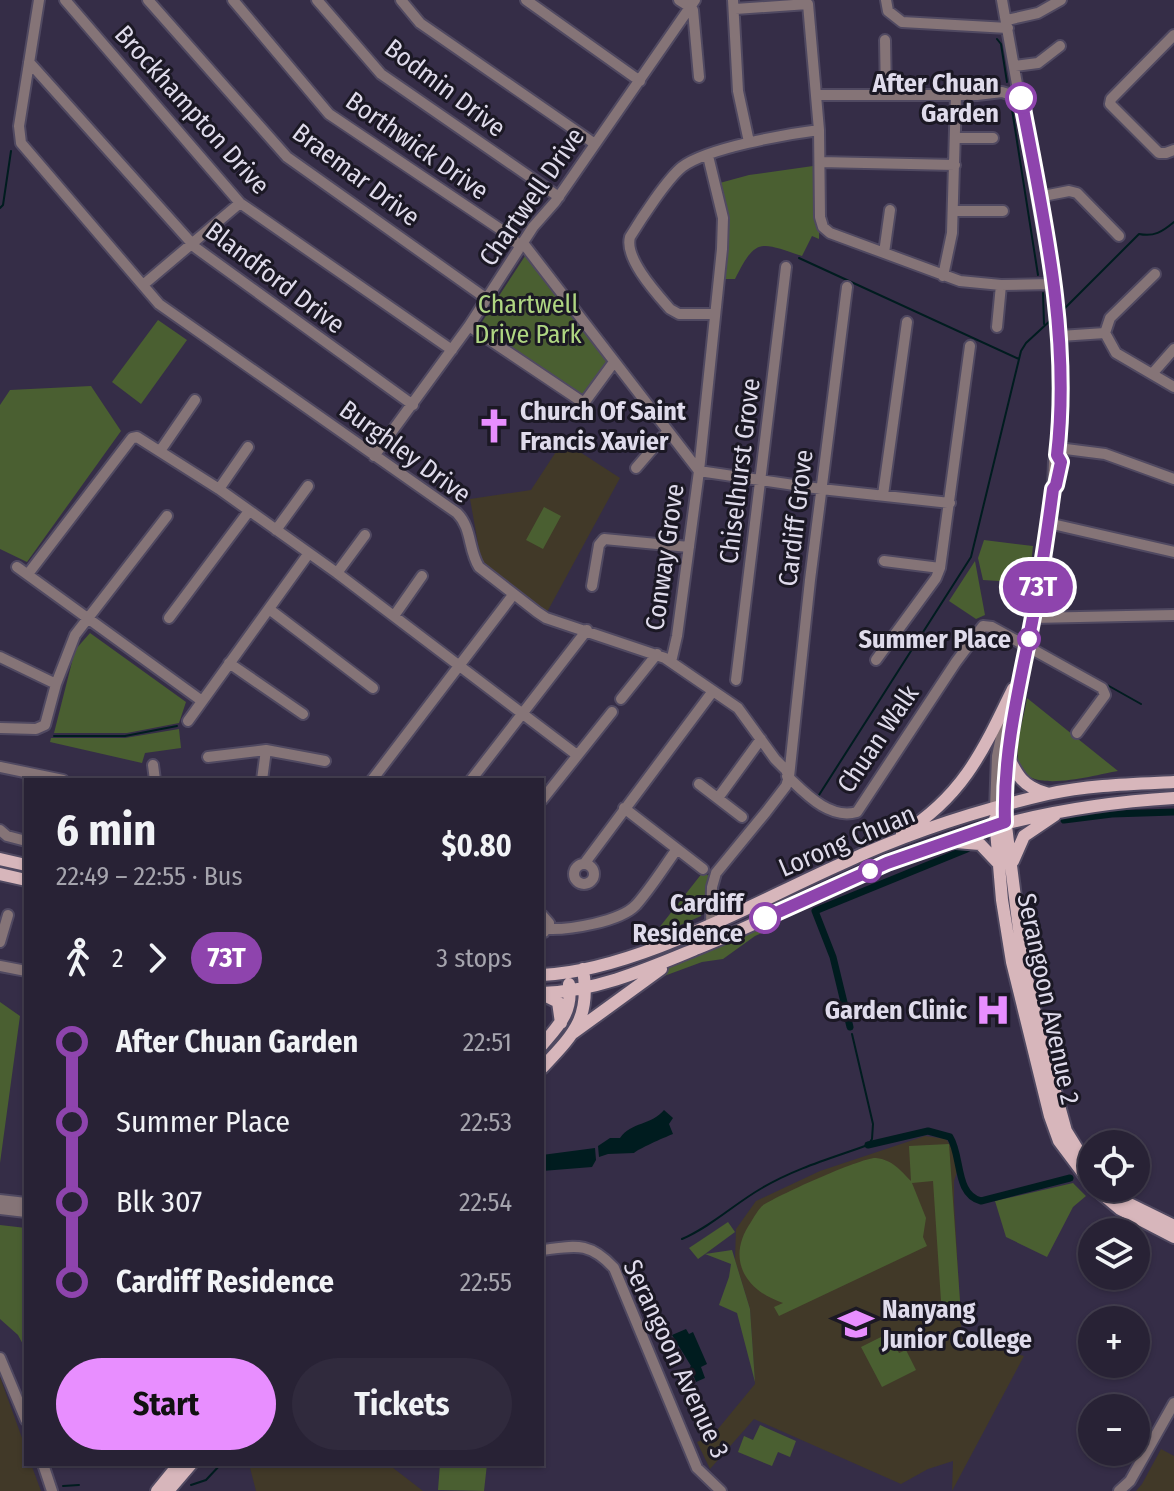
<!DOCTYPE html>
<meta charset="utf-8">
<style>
:root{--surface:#282235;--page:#302a3d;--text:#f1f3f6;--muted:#a5a4ad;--line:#443f50;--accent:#e88eff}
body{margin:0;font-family:"Fira Sans Condensed",sans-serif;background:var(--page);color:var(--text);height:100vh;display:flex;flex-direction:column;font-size:30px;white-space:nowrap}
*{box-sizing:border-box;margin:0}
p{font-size:26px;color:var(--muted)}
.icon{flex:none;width:44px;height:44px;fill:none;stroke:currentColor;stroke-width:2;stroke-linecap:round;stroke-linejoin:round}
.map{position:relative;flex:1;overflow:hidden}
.side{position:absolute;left:24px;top:778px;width:520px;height:688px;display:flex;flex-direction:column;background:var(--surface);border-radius:0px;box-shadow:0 2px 6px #0004,0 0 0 2px var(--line)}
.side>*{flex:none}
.badge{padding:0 16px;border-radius:26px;font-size:28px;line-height:52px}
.controls{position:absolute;left:1078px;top:1130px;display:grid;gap:16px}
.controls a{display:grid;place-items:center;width:72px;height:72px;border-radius:50%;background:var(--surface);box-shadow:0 2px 6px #0004,0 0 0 2px var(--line);font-size:40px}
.map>.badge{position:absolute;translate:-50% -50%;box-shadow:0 0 0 4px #fff}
.legs{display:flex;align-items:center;gap:12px;height:88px;padding:0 32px;font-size:26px}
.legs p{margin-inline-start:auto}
.head{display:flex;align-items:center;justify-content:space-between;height:136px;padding:0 32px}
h1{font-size:44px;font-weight:700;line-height:60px}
.cta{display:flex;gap:16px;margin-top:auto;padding:16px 32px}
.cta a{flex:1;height:92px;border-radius:48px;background:var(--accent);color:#111;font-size:32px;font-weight:700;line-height:92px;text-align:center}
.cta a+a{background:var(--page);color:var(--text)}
ul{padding:0 32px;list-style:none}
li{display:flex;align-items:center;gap:28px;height:80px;font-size:30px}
li i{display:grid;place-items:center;width:12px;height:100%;margin:0 10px;background:currentColor}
li i::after{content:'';width:20px;height:20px;margin:-10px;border:6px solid;border-radius:50%;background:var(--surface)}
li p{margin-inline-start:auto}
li:first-child i{background:linear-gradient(#0000 50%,currentColor 0)}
li:last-child i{background:linear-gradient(currentColor 50%,#0000 0)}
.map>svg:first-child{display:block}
</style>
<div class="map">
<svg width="1174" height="1491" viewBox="0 0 1174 1491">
<rect width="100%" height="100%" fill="#352d47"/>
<path fill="#413928" d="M563,441L620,478L546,614L482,566L470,499L531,490Z
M925,1136L946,1139L954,1151L958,1169L954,1181V1202L962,1339L1024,1356L952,1491L953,1461L928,1469L901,1484L754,1419L710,1469L697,1442L713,1435L755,1384L750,1309L735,1260L736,1229L756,1201L820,1171Z
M0,1377L26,1449V1464H31L41,1491H0Z
M1161,1449L1174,1456V1491H1136L1142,1484Z
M249,1464H388L423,1491H256Z"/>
<path fill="#4a5f31" d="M820,165L819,239L812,236L802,256C760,242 756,237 735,279H720L725,226L716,184L749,175Z
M525,256L608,361L585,394L581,396L478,328Z
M158,320L187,340L141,404L112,382Z
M91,386L121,431L27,562L0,549V405L10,390Z
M544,507L561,516L543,549L526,540Z
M984,540L1033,546L1029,583L983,580L978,558Z
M975,561L985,615L976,619L949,601Z
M90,633L186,702L179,723L127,733H54L75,650Z
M1027,698L1118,771C1093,775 1022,797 1018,760C1016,740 1024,718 1027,698Z
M179,729L181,748L145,753L142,763L50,742L51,738H125Z
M703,872L709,876L701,916L651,938Z
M777,915V926L755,936L723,959L702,962L656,979L648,975Z
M0,1002L20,1016L0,1163Z
M949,1144L961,1315L942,1316L933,1181L912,1183L926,1218L923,1237L927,1246L779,1316L774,1307L783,1303C744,1290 726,1258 751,1222C754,1217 758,1210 762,1206C774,1197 862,1157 876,1158C893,1160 900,1170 911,1181L909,1146Z
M1073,1183L1086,1196L1073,1207L1047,1257L1006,1237L995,1201Z
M728,1222L735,1232L705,1254L732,1250L750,1309L755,1382L737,1313L719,1305L729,1277L731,1264L705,1254L698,1259L689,1248Z
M0,1225L26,1228V1350L18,1335L0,1319Z
M889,1333L899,1353L906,1350L916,1370L882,1387L861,1347Z
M760,1425L796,1441L790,1457L778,1452L772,1466L738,1452L744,1436L753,1440Z
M440,1464H487L484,1491L438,1490Z"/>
<path fill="#001c1f" d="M664,1110L673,1118L669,1124L673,1134C663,1138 638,1149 634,1153L608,1154L599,1157L598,1146L610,1138H620C631,1122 652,1125 664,1110Z
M595,1148L596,1160L592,1167L542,1171V1155Z
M686,1329L689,1334L693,1332L707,1364L701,1367L705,1378L696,1382L690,1367L691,1366L672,1335Z"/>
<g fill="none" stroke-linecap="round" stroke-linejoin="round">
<path stroke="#001c1f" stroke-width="2" d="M997,39L1001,44L1007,82
M1011,103L1038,275
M0,208L3,205L11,151
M799,258L1019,359
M1043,293L1044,324
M1063,310L1139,234C1154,237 1162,232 1174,222
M1036,645L1141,704
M54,736H125L177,726
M819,795L971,557L1021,351L1026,343L1052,319
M682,1239C712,1226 734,1204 762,1188C796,1168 832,1158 868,1145L872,1139L873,1124L852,1034
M191,1485L206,1480L221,1464
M63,1486L79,1485"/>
<path stroke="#001c1f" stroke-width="7" d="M1064,820L1112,814L1174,812
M850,1027L833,957L815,911L967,849
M868,1145L928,1131L950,1137C962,1156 955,1195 981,1201L1070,1178"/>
<g stroke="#504961" stroke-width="14">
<path id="minor" d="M39,0L19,126L21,143L159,304L457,513C472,528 468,549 479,567L537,612L546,618L665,658L738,708L775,759L786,770L789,777
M65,0L240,203L452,350
M148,0L287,157L487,299
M233,0L329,114L506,233L521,247
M317,0L381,74L559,197
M401,0L420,23L595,144
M526,0L640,81
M679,0L690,7
M733,0L738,91L749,142
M886,0L888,11L902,22L1008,28
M1002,0L1057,309L1062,372L1057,455L1054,461L1053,489L1045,541L1007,755L1005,806
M690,7L693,10L699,77
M735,9L808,4L819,130L820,217L823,227L830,233L960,281L1001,285L1053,284
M1007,20L1038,13L1061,0
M1174,35L1111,99L1110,104L1159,153H1166L1174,150
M885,40L886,95
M29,62L196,248L413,405
M1015,66L1038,63L1060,46
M817,95H977L1002,92L1021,98
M955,138H993
M820,162L955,165
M1038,197L1069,191L1077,193L1119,236
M953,211H1003
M523,243L699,471L821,489L950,503
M884,253L890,210
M1155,274L1110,318L1105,333L1116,353L1174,387
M943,276L952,233L956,95
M143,285L240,203
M715,314H679L670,309C656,293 624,258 630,237C641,219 667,179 682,167C707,148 787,134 819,130
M469,326L584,403L614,362
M997,327L1001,285
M1060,336L1105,333
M1152,374L1174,349
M1058,448L1105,454L1174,479
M160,451L195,400
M374,456L469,326L533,227L555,202L695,0
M636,468L667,432
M219,489L248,447
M883,495L907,322
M1048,523L1174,552
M276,530L308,486
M884,561L940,568
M17,567L202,701
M337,573L365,535
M28,574L132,438L137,437L219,489L337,573L577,755
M592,586L599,545L604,539L689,547
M269,609L373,688
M394,616L422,576
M169,618L249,511
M1032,618L1174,615
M0,657L56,684
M876,660L936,578L940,568L970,346
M671,662L677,636L699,471L722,249L723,218L708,156
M229,663L303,714
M736,680L786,267
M621,699L657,654
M188,721L309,553
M0,728L36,729L45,725L56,684L75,635L167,516
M208,757L266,750L325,761
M153,765L155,780
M0,767L63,780
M787,776C805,793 829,820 857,812L956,662L983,626L992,627L1102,688L1105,695L1077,733
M262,780L266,750
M372,780L513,595
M471,780L587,630
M699,784L742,817
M718,798L761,739
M542,800L612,712
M624,808L703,869
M995,810L997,756L1006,713
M0,830L7,836L26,841
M584,864L713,691
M574 874a10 10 0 1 1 20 0a10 10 0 1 1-20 0Z
M542,915L549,923L544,932
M711,924L712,887L716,873L766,812L786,786L789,777L810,580L847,287
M547,929C569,930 620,922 636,905C651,888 664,867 677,849
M0,942L8,915
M0,966L26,971
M0,1200L26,1203
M0,1209L26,1212
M542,1250C575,1246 589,1241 614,1268L697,1468L721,1491
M0,1358L26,1420
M43,1464L52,1491
M1119,1491L1130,1481L1174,1403"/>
</g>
<g stroke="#504961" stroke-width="16">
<path id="major" d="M1007,755C1017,775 1023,787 1046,793
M1005,818L1023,961L1044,1051L1066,1131L1092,1173
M995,819L1002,900L1012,962L1050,1116L1059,1141L1092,1185
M902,834C963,796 983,751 1013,689
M956,842L980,844L997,862
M0,859L26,865
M1013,861L1024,836L1055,815
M0,874L26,880
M542,975C638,970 753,903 841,864C905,834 979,810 1048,794C1088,785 1132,784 1174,782
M542,993C598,991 647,969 698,948C751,927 801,901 853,878C959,830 1058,805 1174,798
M542,994L558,1002L561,1023
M573,1033L661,969
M542,1045C559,1025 573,1012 569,984
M542,1068C574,1034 591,1018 583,969
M1095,1188L1120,1209L1174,1237
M1106,1188L1123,1201L1174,1226
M157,1491L179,1464
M168,1491L191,1464"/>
</g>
<use href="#minor" stroke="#857477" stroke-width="10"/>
<use href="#major" stroke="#d7b6bb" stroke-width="12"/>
</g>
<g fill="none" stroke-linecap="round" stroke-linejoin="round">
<g stroke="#fff" stroke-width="18">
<path id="line-1" d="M765,918L887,863L1005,822C1003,762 1015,705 1027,647C1038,595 1046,542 1053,489L1056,485L1061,462L1057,455C1071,335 1043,215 1021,98"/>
</g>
<use href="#line-1" stroke="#8e44ad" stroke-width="12"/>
</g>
<defs>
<g id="church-bare" transform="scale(2.76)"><path d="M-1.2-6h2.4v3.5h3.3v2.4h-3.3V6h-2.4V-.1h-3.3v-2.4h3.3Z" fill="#e88eff" stroke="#1b1824" stroke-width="2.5" paint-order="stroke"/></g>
<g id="hospital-bare" transform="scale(2.76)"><path d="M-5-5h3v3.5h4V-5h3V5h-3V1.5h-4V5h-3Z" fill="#e88eff" stroke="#1b1824" stroke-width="2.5" paint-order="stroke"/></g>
<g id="university-bare" transform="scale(2.76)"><path d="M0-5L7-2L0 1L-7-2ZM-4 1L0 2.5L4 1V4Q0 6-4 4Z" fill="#e88eff" stroke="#1b1824" stroke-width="2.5" paint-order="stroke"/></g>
</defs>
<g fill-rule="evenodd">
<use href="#church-bare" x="494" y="426"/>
<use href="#hospital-bare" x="993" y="1010"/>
<use href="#university-bare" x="856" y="1324"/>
</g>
<g fill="#fff" stroke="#8e44ad" stroke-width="4">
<circle cx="1021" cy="98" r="14"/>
<circle cx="1029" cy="639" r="10"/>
<circle cx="870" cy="871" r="10"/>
<circle cx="765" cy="918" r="14"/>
</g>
<g text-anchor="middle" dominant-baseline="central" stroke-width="6" stroke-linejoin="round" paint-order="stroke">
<g font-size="26" font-weight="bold" fill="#dfdbeb" stroke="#1b1824" text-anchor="end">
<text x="999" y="83">After Chuan<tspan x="999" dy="30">Garden</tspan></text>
<text x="1011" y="639">Summer Place</text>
<text x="743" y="903">Cardiff<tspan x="743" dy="30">Residence</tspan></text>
</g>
<g font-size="26" fill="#dfdbeb" stroke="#1b1824">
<text transform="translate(445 88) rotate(37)">Bodmin Drive</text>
<text transform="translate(192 110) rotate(48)">Brockhampton Drive</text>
<text transform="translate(417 146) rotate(35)">Borthwick Drive</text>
<text transform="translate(356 175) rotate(37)">Braemar Drive</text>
<text transform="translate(532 197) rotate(-55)">Chartwell Drive</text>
<text transform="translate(275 278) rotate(37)">Blandford Drive</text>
<text transform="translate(405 452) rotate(36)">Burghley Drive</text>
<text transform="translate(740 471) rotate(-83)">Chiselhurst Grove</text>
<text transform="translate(796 518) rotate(-83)">Cardiff Grove</text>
<text transform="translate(665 557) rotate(-82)">Conway Grove</text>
<text transform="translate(878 739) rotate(-56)">Chuan Walk</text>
<text transform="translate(847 841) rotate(-23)">Lorong Chuan</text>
<text transform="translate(1048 999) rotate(78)">Serangoon Avenue 2</text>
<text transform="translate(676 1359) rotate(65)">Serangoon Avenue 3</text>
</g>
<g font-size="26" fill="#afd682" stroke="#1b1824">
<text x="528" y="304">Chartwell<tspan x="528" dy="30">Drive Park</tspan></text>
</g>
<g font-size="26" font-weight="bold" fill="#dfdbeb" stroke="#1b1824" text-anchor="start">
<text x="520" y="411">Church Of Saint<tspan x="520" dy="30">Francis Xavier</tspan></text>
<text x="967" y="1010" text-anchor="end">Garden Clinic</text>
<text x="882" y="1309">Nanyang<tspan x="882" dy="30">Junior College</tspan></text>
</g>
</g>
</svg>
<div class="controls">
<a><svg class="icon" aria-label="locate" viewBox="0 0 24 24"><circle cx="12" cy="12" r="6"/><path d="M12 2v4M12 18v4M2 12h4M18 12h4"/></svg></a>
<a><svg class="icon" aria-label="layers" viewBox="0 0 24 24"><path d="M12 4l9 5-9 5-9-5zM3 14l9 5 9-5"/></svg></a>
<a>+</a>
<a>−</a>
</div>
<b class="badge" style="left:1038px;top:587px;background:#8e44ad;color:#fff">73T</b>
<section class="side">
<div class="head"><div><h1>6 min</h1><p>22:49 – 22:55 · Bus</p></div><b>$0.80</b></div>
<div class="legs"><svg class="icon" aria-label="walk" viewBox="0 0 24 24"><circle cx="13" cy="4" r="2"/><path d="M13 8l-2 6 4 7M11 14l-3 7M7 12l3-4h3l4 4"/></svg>2<svg class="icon" aria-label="forward" viewBox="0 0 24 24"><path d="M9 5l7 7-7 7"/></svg><b class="badge" style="background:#8e44ad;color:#fff">73T</b><p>3 stops</p></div>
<ul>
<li><i style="color:#8e44ad"></i><b>After Chuan Garden</b><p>22:51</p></li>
<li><i style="color:#8e44ad"></i><span>Summer Place</span><p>22:53</p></li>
<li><i style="color:#8e44ad"></i><span>Blk 307</span><p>22:54</p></li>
<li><i style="color:#8e44ad"></i><b>Cardiff Residence</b><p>22:55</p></li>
</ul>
<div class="cta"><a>Start</a><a>Tickets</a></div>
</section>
</div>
